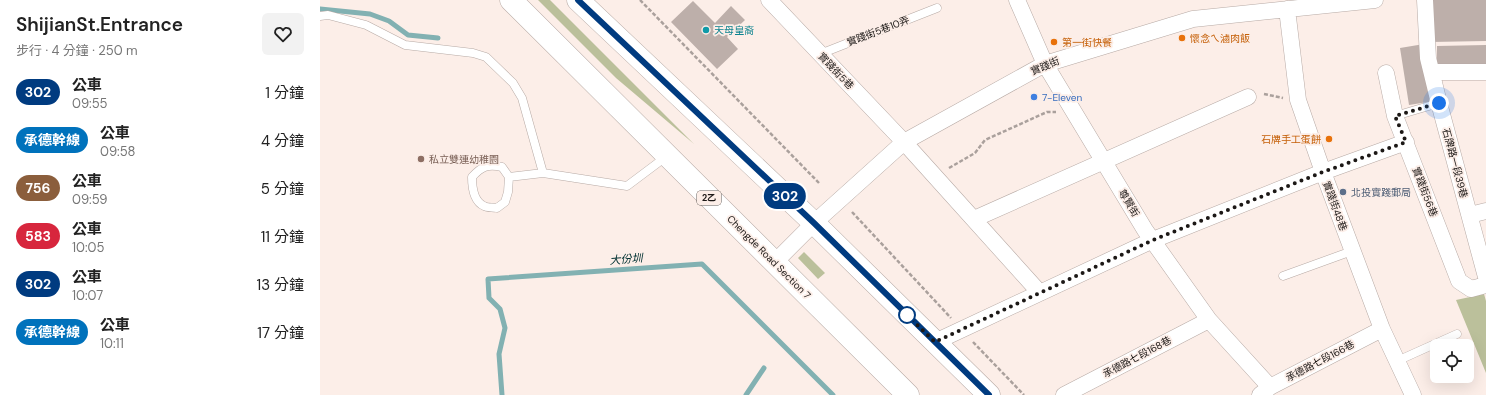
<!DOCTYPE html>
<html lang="zh-TW">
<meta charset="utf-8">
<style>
:root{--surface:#fff;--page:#f2f2f2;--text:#222;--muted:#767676}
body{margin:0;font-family:"DM Sans","Noto Sans TC",sans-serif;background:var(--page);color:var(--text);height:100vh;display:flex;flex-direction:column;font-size:15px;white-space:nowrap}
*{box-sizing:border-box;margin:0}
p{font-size:13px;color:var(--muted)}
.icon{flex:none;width:22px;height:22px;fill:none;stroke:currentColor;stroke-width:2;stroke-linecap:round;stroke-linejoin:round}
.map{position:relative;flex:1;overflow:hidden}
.side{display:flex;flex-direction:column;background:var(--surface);width:320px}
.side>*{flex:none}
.badge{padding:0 8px;border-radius:13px;font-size:14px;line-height:26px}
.buttons{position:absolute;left:1110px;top:339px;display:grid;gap:8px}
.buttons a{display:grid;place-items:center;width:44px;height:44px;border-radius:6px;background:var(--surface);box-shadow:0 4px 16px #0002;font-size:20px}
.you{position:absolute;width:20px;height:20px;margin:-10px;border:3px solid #fff;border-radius:50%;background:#1a73e8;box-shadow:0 0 0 6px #1a73e833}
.map>.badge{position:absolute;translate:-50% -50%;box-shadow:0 0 0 2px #fff}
.round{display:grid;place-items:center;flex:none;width:42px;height:42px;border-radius:6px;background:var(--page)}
.summary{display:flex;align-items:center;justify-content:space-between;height:68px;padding:0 16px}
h1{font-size:19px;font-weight:600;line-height:30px}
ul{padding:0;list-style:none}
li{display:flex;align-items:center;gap:12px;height:48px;padding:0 16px}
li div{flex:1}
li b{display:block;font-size:15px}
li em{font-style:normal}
li .badge{min-width:44px;font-weight:700;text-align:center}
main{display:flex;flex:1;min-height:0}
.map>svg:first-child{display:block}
</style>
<main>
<section class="side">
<div class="summary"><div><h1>ShijianSt.Entrance</h1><p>步行 · 4 分鐘 · 250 m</p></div><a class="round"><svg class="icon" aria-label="heart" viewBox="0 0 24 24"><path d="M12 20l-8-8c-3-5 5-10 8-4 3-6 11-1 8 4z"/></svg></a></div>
<ul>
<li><span class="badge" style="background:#003b80;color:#fff">302</span><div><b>公車</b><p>09:55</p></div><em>1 分鐘</em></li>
<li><span class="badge" style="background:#0072bc;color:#fff">承德幹線</span><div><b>公車</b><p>09:58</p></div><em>4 分鐘</em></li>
<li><span class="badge" style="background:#8b5e3c;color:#fff">756</span><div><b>公車</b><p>09:59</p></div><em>5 分鐘</em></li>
<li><span class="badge" style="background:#d7263d;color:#fff">583</span><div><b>公車</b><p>10:05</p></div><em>11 分鐘</em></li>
<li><span class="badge" style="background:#003b80;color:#fff">302</span><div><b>公車</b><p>10:07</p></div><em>13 分鐘</em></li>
<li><span class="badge" style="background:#0072bc;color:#fff">承德幹線</span><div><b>公車</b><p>10:11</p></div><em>17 分鐘</em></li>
</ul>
</section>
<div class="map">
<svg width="1166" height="395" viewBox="0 0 1166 395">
<rect width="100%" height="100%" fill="#fceee8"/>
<path fill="#bbc09b" d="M218,0H230L374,144L296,78Z
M484,252L505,273L498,279L478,258Z
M1164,294L1166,301V373L1136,300Z"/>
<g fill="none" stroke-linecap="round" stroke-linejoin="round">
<path stroke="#82b1b2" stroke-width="5" d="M0,9L50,14L69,21L88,35L118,38
M182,395L179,354L185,328L180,309L169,298L168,279L382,264L513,395
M426,395L444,368"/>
</g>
<path fill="#bdafaa" d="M1110,0H1166V41L1111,42Z
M373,1L395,23L411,6L425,20L407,37L418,49L397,69L351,22Z
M1104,44L1114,101L1089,105L1080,48Z
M1166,45V65L1117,66V46Z"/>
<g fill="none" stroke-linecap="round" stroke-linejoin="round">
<g stroke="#b7aaa5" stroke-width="9">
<path id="service" d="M0,16L8,15L46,25L85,45L153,53L166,57L193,83L202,98L223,173L307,186L347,156
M500,54L617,8
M1075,116L1119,103
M189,177L188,192L185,202L177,208C173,207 167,208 164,206C153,201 152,187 152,177C162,166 168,164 182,167L189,177L223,173
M963,276L1032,251
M1077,361L1137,334"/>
</g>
<g stroke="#b7aaa5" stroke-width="17">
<path id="minor" d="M449,0L584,142L720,293
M697,0L725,64L825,230L889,320L950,387
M1105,0L1108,58L1119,103L1166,277
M967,9L978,100L1003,172L1062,329L1093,395
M1112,72H1166
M1066,73L1075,116L1139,281L1151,289L1166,285
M1150,215L1166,211
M654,219L928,97
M454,263L494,223L584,142L725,64L873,19L1055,0
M615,342L833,240L1003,172L1086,142
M744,395L889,320
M940,395L950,387L1062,329"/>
</g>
<g stroke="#b7aaa5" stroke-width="23">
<path id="primary" d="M191,0L588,395
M258,0L494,223L669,395"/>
</g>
<path stroke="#aaa09c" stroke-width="2.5" stroke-dasharray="4 2" stroke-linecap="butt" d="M320,0L499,183
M944,94L963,98
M629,168L655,153L665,140L727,112H736
M532,212L631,318
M653,342L704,395"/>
<use href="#service" stroke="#fff" stroke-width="8"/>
<use href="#minor" stroke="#fff" stroke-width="16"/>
<use href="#primary" stroke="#fff" stroke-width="22"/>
</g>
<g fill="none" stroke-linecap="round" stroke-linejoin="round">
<g stroke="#fff" stroke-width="9">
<path id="line" d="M258,0L494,223L669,395"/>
</g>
<use href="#line" stroke="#003b80" stroke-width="6"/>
<path stroke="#1c1816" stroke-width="4" stroke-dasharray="0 7.2" d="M587,315L582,310L615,342L833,240L1003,172L1086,142L1075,116L1119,103"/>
</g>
<circle fill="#0f9aa8" stroke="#fceee8" stroke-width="1.5" cx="386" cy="30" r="4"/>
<g fill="#e8710a" stroke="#fceee8" stroke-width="1.5">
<circle cx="862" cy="38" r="4"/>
<circle cx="734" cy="42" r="4"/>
<circle cx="1009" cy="139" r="4"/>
</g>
<circle fill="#3f7fe0" stroke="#fceee8" stroke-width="1.5" cx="714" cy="97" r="4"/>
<circle fill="#8d6e63" stroke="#fceee8" stroke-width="1.5" cx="101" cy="159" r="4"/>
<circle fill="#5c6f8a" stroke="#fceee8" stroke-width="1.5" cx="1023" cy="192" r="4"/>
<circle fill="#fff" stroke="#003b80" stroke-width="2" cx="587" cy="315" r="8"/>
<g text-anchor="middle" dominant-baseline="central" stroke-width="3.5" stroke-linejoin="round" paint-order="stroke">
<rect fill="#fceee8" stroke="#5f5855" stroke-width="1" x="377" y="191" width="24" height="14" rx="3"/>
<g font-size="9" font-weight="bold" fill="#1c1816">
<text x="389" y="198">2乙</text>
</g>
<g font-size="10" fill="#0d838f" stroke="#fceee8" text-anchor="start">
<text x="394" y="30">天母皇裔</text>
</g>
<g font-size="10" fill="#1c1816" stroke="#fceee8">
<text transform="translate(558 31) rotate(-21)">實踐街5巷10弄</text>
<text transform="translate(725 66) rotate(-23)">實踐街</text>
<text transform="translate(516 71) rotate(46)">實踐街5巷</text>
<text transform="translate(1135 163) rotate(75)">石牌路一段39巷</text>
<text transform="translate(1105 192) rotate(69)">實踐街56巷</text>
<text transform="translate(809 203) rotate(59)">尊賢街</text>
<text transform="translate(1015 206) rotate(70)">實踐街48巷</text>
<text transform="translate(449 257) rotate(45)">Chengde Road Section 7</text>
<text transform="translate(817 357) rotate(-28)">承德路七段168巷</text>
<text transform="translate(1000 361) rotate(-28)">承德路七段166巷</text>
</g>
<g font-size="10" fill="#c56008" stroke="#fceee8" text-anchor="start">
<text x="870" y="38">懷念ㄟ滷肉飯</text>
<text x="742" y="42">第一街快餐</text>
<text x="1001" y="139" text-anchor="end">石牌手工蛋餅</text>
</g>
<g font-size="10" fill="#366cbe" stroke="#fceee8" text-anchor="start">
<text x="722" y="97">7-Eleven</text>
</g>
<g font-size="10" fill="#785e54" stroke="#fceee8" text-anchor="start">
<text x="109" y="159">私立雙連幼稚園</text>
</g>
<g font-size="10" fill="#4e5e75" stroke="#fceee8" text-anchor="start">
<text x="1031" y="192">北投實踐郵局</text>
</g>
<g font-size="11" font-style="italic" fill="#003031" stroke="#fceee8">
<text transform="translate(306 259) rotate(-4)">大份圳</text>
</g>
</g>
</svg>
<div class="buttons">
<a><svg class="icon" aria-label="locate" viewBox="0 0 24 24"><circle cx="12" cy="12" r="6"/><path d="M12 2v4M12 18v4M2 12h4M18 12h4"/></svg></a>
</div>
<div class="you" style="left:1119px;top:103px"></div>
<b class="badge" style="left:465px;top:196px;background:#003b80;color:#fff">302</b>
</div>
</main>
